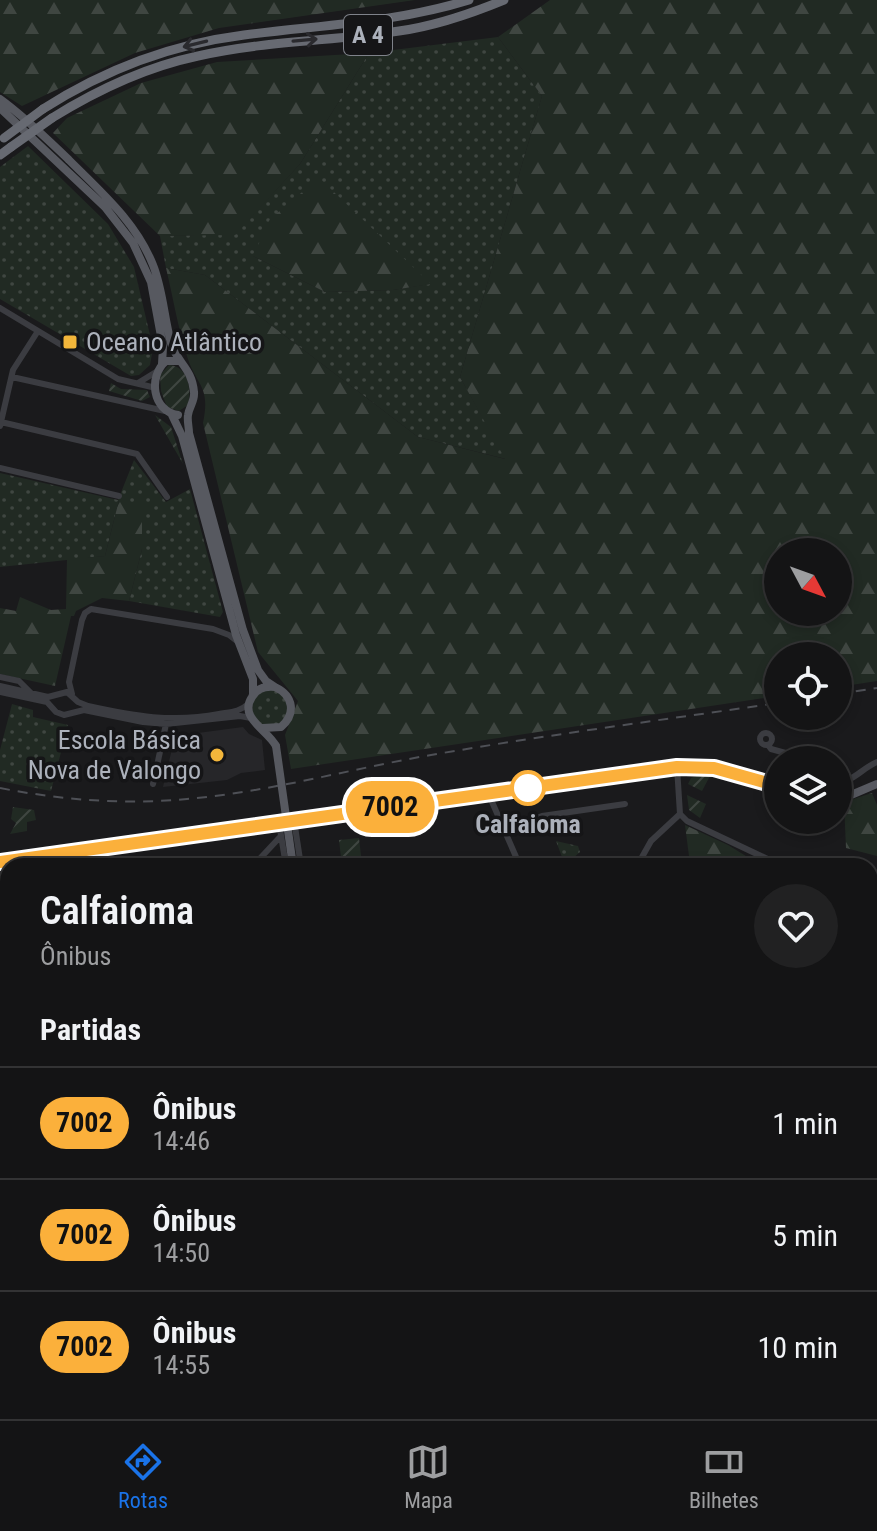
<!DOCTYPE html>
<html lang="pt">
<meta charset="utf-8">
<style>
:root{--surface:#141415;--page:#212122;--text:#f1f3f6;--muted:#9d9ea0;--line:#333334;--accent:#1a73e8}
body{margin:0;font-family:"Roboto Condensed",sans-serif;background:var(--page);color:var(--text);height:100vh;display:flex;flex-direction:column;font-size:30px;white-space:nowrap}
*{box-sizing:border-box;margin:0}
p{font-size:26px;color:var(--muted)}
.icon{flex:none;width:44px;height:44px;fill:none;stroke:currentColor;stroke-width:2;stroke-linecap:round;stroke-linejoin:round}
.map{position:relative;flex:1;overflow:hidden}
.panel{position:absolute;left:0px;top:858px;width:878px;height:562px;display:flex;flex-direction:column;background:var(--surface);border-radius:24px 24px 0 0;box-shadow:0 4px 12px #0003,0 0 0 2px var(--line)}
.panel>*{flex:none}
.badge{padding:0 16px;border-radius:26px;font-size:28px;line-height:52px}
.needle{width:52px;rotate:131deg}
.buttons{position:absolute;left:764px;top:538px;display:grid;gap:16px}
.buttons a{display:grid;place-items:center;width:88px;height:88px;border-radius:50%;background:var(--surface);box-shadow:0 4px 12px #0003,0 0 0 2px var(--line);font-size:40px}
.map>.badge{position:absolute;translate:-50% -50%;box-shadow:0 0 0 4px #fff}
h2{padding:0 40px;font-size:30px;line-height:72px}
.round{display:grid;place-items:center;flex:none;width:84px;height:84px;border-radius:42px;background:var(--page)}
.head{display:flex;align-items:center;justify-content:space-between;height:136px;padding:0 40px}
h1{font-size:38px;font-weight:600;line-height:60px}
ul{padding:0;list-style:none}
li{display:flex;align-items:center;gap:24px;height:112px;padding:0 40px;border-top:2px solid var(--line)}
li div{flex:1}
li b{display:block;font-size:30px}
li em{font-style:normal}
li .badge{min-width:88px;font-weight:700;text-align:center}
.tabs{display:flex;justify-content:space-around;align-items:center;height:112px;border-top:2px solid var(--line);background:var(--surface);font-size:22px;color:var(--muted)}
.tabs a{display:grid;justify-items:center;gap:4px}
.tabs .selected{color:var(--accent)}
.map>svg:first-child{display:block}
</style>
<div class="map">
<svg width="877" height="1419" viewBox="0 0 877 1419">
<defs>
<pattern id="grass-dots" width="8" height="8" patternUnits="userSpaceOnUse" patternTransform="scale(2)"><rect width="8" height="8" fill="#212a23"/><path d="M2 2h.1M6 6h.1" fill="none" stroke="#3f4641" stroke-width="1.8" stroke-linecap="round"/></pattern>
<pattern id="forest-firs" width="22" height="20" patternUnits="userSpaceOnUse" patternTransform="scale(2)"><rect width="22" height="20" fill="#212a23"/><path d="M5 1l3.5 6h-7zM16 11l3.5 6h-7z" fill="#3f4641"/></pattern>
<pattern id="garden-furrows" width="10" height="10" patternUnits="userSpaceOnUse" patternTransform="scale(2)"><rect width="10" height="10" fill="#212a23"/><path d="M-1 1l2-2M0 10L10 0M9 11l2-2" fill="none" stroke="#3f4641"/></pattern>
</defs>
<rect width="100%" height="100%" fill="#1a1a1c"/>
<path fill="#262629" d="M243,727L249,734L262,740L265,770L241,773L227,780L163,787L175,736Z"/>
<path fill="url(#grass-dots)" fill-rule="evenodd" d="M498,37L542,96L460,377L506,459L418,437L205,275L166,268L160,236L235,234L300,164L369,53ZM253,256L429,284L393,290L325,292Z
M28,146L108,224L134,267L153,348L150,365L139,375L131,376L0,299V167Z
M134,460L166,502L190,489L223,612L220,617L129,601L142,549L119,500L105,556L0,567V473L118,500Z
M252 708a18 18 0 1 1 36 0a18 18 0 1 1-36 0Z
M12,704L33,710V717L68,725L51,791L0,781V750Z
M556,841L578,846L580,852L565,865Z
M0,915L8,917V1070L0,1063Z
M870,1303L877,1305V1335L871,1351Z
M15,1412H97L90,1419H16Z
M166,1412H261L259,1419H166Z"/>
<path fill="url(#forest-firs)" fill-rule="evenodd" d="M0,0H415L219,28L135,53L22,106L0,92Z
M550,0H877V681L838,687V656H778V696L291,769L285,735L298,701L258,652L203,423C211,385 196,386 187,356C178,328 173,297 166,268L205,275L418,437L505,459L460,377L542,96L498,37ZM778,552H838V612H778Z
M369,53L300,164L235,235L160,236L53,133L67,118L141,83L217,62Z
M319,178L431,284L393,290L325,292L253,256L270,219Z
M119,500L142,506V549L129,601L102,598L76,611L74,616H71L55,686L0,674V608L16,611L20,597L51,610L66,609L67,559L105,556Z
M872,793L877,805V856L846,848L844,802Z
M685,825L728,845L762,866H685L689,856Z
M870,886L877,888V1199L870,1190Z
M0,1063L8,1070V1098L0,1097Z"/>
<path fill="url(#garden-furrows)" d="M169,365C188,366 192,389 188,405L179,411L167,407L161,391L160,375Z
M111,383L121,389L147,390L150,397L142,401L109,391Z
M155,415L171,427L183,464Z
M704,773L711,774L702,791L688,784L691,778Z
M687,795L706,804L700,818L689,810Z
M13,807L34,810L36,820L27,822V831L10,834L16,823L11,819Z
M359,838L362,865L342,866L339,840Z"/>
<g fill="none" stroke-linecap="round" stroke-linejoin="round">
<path stroke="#3b3c41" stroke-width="6" d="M0,308L118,379L156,388
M12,377L165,411
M138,383L156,372
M1,422L137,454L167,497
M0,426L13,370L38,331
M0,468L119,496
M0,677L19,681L31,693
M0,686L48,697L67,692L78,702L88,706C133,716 173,723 219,714C230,712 240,712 248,704
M0,692L47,702L56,712L64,715L84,710L143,722L166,724L240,716L251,718
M72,694L69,682L82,620L85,613L91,609L213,629L229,635L238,642
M760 739a6 6 0 1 1 12 0a6 6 0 1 1-12 0Z
M768,745L771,749L811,760
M838,773L840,778L846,781C858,776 865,767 877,762
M153,784L166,724
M489,795L520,866
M294,820L301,866
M279,823L286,866
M505,829L542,816L625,804
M0,862L677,767L680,814L687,821L776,863L806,860L828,866
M253,866L280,837
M637,866L651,841L680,814
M870,880L877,883
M0,1103L8,1102
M0,1108L8,1113
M870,1156L877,1157
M870,1232L873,1233
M0,1242L8,1236
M870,1295L877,1297
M0,1315L8,1346
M870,1358L877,1360
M117,1412L124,1419
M156,1412L157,1419
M338,1412L345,1419
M569,1412L576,1419
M652,1412L659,1419
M852,1412L872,1419
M0,1414H7L8,1411
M687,1419L689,1412
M752,1419L754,1412
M835,1419L837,1412"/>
<path stroke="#575960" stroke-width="8" d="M0,99C25,117 47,139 69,160C101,192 136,222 153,265C163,290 164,317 171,343C177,363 192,368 194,392C195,401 189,407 188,415C187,420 189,427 189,433L243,630L258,670L266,681L275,687
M0,108L105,207L133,243L151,282L163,347L162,364
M172,415L182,436L236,635L253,679V695
M178,415C152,411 148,376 166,361H178
M263,728L281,727C296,714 294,696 275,687C266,686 257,688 252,697C238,718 268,730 276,746
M677,767L714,768L778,786
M838,796L851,795L877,784
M266,1419L268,1412
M275,1419L277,1412"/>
<path stroke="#676a72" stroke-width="9" d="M43,109C104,70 173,44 244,35C320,25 395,23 469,0
M52,118C97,90 146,67 198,56C264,41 332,41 399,31C435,26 470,14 504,0
M0,155L11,147"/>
<path stroke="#4e5056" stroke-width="2" stroke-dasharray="10 8" stroke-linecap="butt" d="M838,694L877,688
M0,788C61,800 125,805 187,799C269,792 350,769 431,755C546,735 662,720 778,703"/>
<path stroke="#575960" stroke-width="8" d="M276,746L293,866"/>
<path stroke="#676a72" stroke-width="9" d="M4,138L43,109
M11,147L52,118"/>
</g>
<defs><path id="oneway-shaft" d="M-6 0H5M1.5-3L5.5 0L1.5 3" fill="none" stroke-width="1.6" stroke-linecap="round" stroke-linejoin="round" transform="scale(2)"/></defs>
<g stroke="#2a2a2e">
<use href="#oneway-shaft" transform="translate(305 40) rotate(-5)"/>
<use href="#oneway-shaft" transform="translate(195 44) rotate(166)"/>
</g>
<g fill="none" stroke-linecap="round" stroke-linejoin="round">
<g stroke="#fff" stroke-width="18">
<path id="line" d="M0,862L677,767L714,768L778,786"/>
</g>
<use href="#line" stroke="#fbb03b" stroke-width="12"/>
</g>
<g fill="#f3b63b" stroke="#151517" stroke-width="3">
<rect x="62" y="334" width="16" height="16" rx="4"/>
<circle cx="217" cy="755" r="8"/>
</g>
<circle fill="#fff" stroke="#fbb03b" stroke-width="4" cx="528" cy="788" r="16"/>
<g text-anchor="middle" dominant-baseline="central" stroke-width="7" stroke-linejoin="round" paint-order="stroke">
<rect fill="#151517" stroke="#7f828a" stroke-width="2" x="344" y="15" width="48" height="40" rx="6"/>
<g font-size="24" font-weight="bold" fill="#acb1bb">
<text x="368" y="35">A 4</text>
</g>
<g font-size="26" fill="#acb1bb" stroke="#151517" text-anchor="start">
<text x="86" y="342">Oceano Atlântico</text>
<text x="201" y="740" text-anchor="end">Escola Básica<tspan x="201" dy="30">Nova de Valongo</tspan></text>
</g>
<g font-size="26" font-weight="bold" fill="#acb1bb" stroke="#151517">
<text x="528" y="824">Calfaioma</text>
</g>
</g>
</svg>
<div class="buttons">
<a><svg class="needle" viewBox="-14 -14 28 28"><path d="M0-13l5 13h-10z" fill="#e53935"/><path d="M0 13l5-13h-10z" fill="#9d9ea0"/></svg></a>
<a><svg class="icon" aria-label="locate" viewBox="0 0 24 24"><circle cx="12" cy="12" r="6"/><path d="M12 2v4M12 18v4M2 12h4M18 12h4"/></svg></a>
<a><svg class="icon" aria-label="layers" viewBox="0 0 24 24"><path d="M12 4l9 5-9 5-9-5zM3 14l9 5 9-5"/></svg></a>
</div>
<b class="badge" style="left:390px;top:807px;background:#fbb03b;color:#111">7002</b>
<section class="panel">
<div class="head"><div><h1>Calfaioma</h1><p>Ônibus</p></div><a class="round"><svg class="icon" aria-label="heart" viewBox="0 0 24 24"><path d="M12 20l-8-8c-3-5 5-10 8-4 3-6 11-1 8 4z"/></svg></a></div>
<h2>Partidas</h2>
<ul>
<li><span class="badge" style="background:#fbb03b;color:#111">7002</span><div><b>Ônibus</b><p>14:46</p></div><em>1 min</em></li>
<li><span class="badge" style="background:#fbb03b;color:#111">7002</span><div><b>Ônibus</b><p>14:50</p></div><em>5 min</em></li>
<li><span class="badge" style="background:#fbb03b;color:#111">7002</span><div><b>Ônibus</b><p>14:55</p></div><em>10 min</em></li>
</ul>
</section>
</div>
<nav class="tabs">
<a class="selected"><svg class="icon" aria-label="directions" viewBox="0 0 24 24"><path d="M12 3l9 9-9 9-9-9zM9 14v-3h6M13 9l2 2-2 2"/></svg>Rotas</a>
<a><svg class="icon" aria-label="map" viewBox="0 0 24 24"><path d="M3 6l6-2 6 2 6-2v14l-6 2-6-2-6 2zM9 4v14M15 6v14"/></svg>Mapa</a>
<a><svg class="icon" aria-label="tickets" viewBox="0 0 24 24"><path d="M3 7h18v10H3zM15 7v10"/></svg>Bilhetes</a>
</nav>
